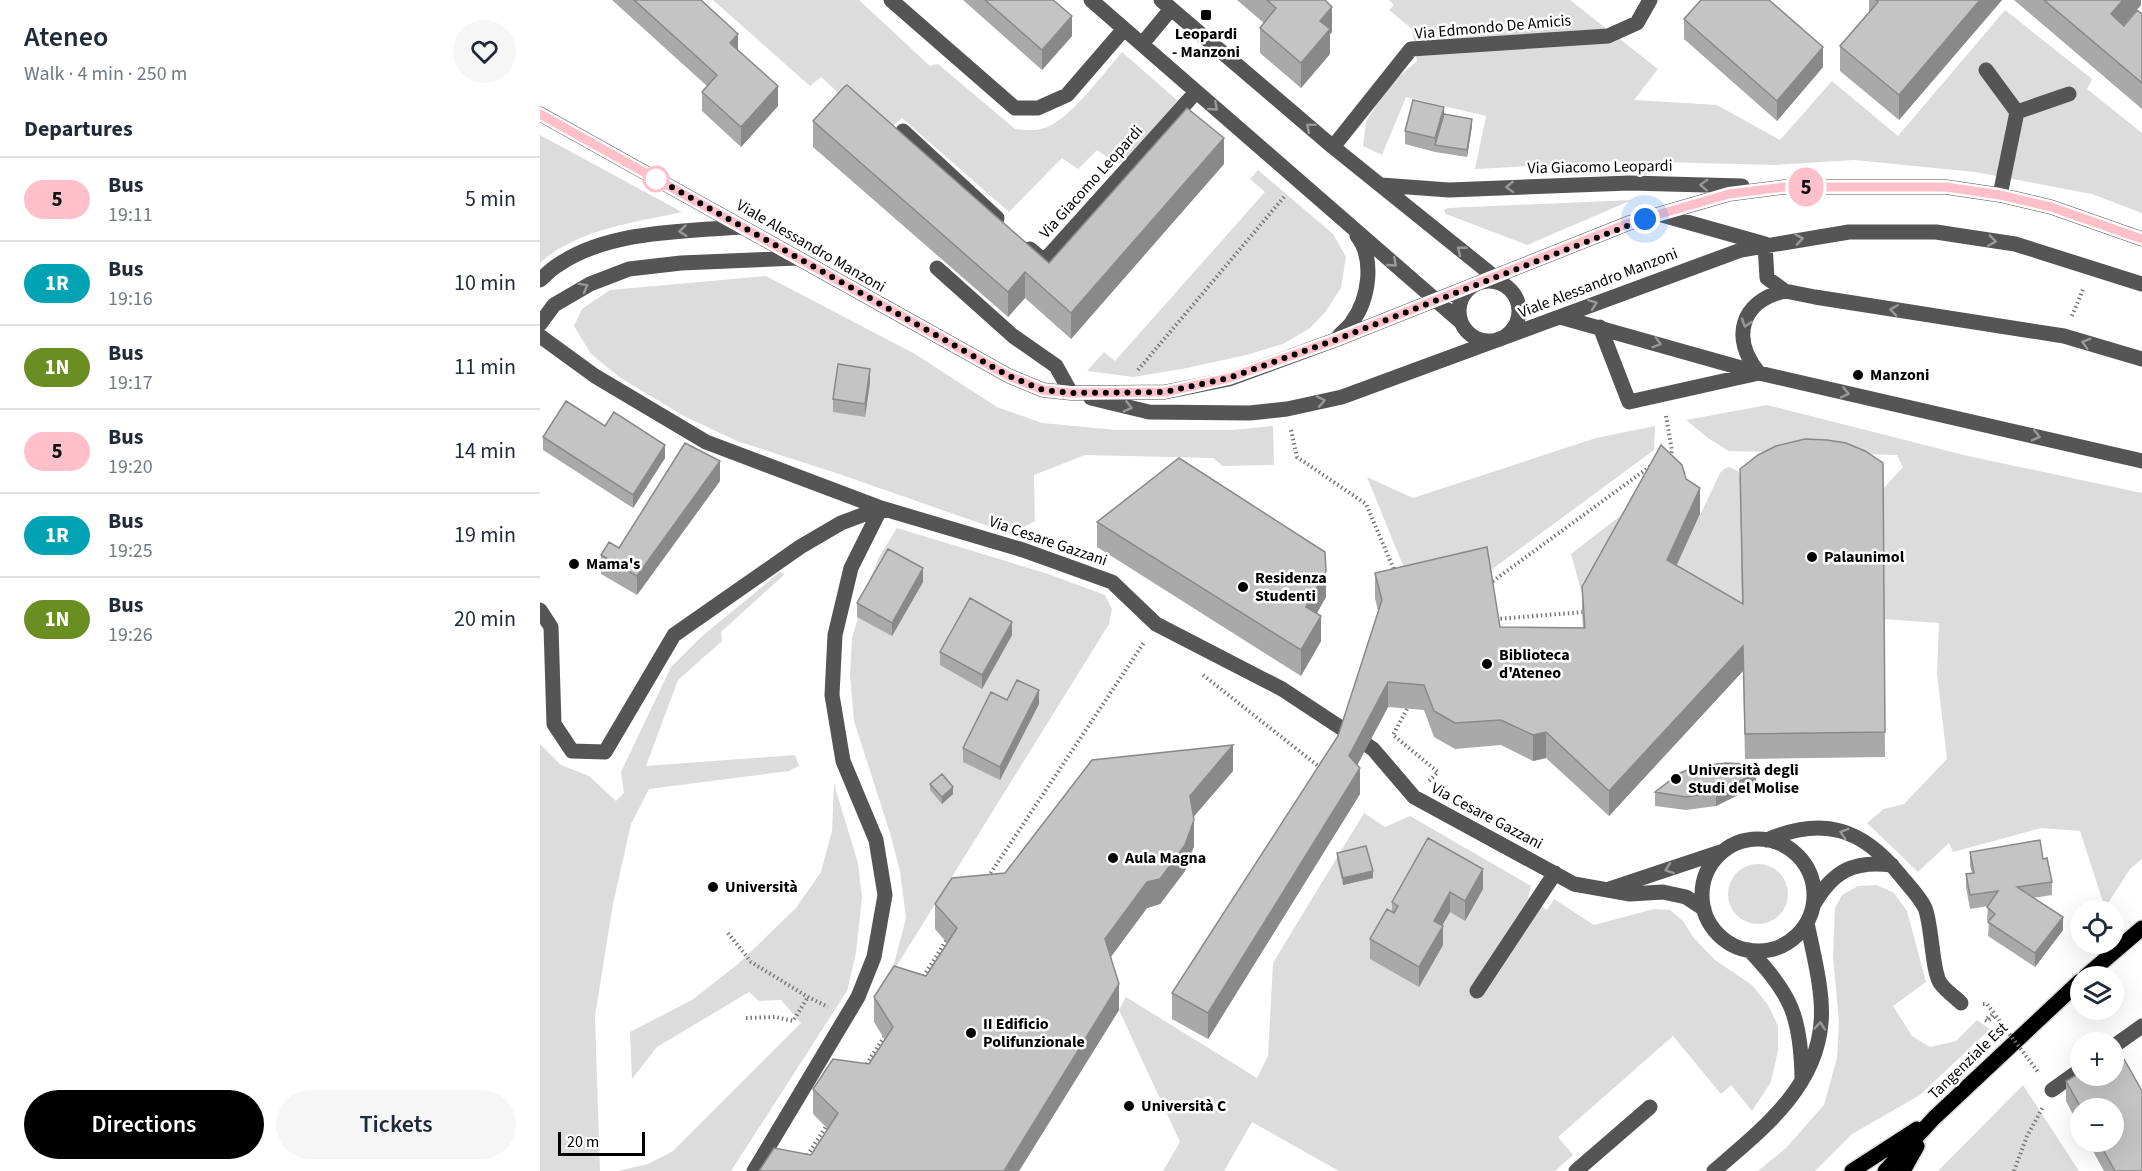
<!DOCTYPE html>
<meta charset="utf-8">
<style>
:root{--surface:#fff;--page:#f6f6f7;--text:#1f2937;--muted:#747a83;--line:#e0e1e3;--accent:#000}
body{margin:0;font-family:"Source Sans 3",sans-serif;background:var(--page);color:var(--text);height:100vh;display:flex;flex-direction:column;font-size:22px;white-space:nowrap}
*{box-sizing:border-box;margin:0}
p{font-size:20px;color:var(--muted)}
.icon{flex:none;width:33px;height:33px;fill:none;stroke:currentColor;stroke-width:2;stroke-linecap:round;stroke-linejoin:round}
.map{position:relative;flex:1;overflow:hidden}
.drawer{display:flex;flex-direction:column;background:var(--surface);width:540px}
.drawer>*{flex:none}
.badge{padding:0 12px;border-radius:20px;font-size:21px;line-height:39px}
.buttons{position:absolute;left:1530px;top:900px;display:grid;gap:12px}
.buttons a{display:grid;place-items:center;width:54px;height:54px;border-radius:50%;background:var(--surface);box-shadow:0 6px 24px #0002;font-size:30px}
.scale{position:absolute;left:18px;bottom:15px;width:87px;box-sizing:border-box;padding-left:6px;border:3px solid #000;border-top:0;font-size:16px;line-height:21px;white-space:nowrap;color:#000;-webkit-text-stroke:4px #fff;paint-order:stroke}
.you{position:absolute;width:30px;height:30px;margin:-15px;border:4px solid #fff;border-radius:50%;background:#1a73e8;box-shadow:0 0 0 9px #1a73e833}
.map>.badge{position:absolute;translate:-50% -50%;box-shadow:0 0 0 3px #fff}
h2{padding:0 24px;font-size:22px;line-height:54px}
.round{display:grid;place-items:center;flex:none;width:63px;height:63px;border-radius:32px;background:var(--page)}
.overview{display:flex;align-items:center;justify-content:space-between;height:102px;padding:0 24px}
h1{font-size:28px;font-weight:600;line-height:45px}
.cta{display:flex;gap:12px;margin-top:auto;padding:12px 24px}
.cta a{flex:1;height:69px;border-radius:36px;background:var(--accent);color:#fff;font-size:24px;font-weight:600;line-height:69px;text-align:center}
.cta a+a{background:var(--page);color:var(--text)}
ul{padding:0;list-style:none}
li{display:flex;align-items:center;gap:18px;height:84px;padding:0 24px;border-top:2px solid var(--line)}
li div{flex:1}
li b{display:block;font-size:22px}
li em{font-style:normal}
li .badge{min-width:66px;font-weight:700;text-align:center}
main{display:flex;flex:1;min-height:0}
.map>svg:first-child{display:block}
</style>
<main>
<section class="drawer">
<div class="overview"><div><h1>Ateneo</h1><p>Walk · 4 min · 250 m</p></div><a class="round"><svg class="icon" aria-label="heart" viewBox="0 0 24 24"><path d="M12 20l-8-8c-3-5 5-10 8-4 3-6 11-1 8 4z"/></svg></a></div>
<h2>Departures</h2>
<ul>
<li><span class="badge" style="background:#ffc0cb;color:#111">5</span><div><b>Bus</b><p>19:11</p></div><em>5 min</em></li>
<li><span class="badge" style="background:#00a3b4;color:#fff">1R</span><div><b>Bus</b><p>19:16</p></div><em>10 min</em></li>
<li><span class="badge" style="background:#6b8e23;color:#fff">1N</span><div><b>Bus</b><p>19:17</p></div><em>11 min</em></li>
<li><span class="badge" style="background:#ffc0cb;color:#111">5</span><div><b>Bus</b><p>19:20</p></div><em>14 min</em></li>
<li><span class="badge" style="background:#00a3b4;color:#fff">1R</span><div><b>Bus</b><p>19:25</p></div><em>19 min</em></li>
<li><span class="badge" style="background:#6b8e23;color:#fff">1N</span><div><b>Bus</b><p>19:26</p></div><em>20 min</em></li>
</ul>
<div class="cta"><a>Directions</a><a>Tickets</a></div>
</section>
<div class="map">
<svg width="1602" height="1171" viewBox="0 0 1602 1171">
<rect width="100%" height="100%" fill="#fff"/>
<path fill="#dcdcdc" d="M173,0H319L390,66L398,64L475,129C486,130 496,132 507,127C531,118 564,73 582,52L638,101L588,157L580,163L574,162L557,150L538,169L522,158L469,212L362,118L349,130L316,109L281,77L270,86Z
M849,0H1030L1118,69L1094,100L1177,105L1240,140L1292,81L1358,136L1465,10L1552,79L1547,89L1602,133V213L1552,194L1435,172L1314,160L1236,165L1078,161L935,169L946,116L866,97L842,155L823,146L826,122L849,85L877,61L872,29L849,10L854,5Z
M0,135L142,212C96,222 35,230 0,263Z
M718,170L793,234L806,257L801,288L786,311L770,328L743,344L706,355L642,369L593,377L547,371L564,352L575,361L725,192L710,179Z
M1092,200L987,245L906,214L904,210L908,208Z
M226,276L375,354L457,407L502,423L576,430H693L733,426L734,465L683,466L673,458L545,455L494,475L495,521L471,534L302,475L197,441L144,416L79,377L51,354L34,326L42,309L70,290Z
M1227,405L1428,456L1602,493V859L1590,869L1565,908L1540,831L1501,828L1413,852L1409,843L1378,872L1327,823L1344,809L1364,804L1407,759L1397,674L1399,623L1344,619L1343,489L1363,467L1357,455L1189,451L1168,438L1146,420Z
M1115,426L1114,450L947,573L873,590L827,477L873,498L1056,438Z
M1189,467L1198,471L1200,476L1203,630L1127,585L1180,473L1184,469Z
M1107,495L1042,594L1031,554Z
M357,528L508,574L565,595L572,609L569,624L351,975L366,918L360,871L350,833L314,721L310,675L312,638L327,587L339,557Z
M240,572L245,574L181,632L182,641L138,680L106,766L255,755L259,766L249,771L109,789L91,824L73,904L55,1016L60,1171H0V744L21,765L49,776L76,801L84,793L81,772L131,667L161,637Z
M294,784L318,863L322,897L316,953L307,991L191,1171H78L108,1164L133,1151L261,1023L241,1000L219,1001L209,992L117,1047L92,1079L90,1032L152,1000L198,964L256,908L281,872L292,831Z
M824,813L845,827L870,816L991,886L988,897L1007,910L1014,899L1054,925L1114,909L1130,910L1143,921L1153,937L1175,960L1212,985L1228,1005L1238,1026V1050L1231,1082L1212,1111L1191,1085L1181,1094L1133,1036L1018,1137L1033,1155L1015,1171H799L712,1122L684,1171H623L640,1142L579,1010L586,997L717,1078L728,1056L733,963Z
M1188 894a30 30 0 1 1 60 0a30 30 0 1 1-60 0Z
M1337,885L1354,893L1367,911L1386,982L1353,1006L1372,1036L1390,1047L1416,1041L1437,1020L1450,1029L1380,1095L1312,1134L1275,1171H1218L1246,1148L1284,1105L1297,1058L1299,1022L1293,957L1295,908L1302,895L1318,886Z
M1483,1085L1539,1171H1398Z"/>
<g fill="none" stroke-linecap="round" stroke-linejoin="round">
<g stroke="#dbdbdb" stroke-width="18">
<path id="major" d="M1546,976L1602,928
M1312,1171L1377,1129
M1345,1171L1394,1118L1540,981
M1363,1171L1377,1146"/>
</g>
<path stroke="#777" stroke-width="4" stroke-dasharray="1.5 3" stroke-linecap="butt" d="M1532,316L1544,287
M598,370L744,197
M1126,416L1132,451L1130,459
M751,430L757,457L826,504L855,572
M949,584L1112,465
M956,619L1044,612
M663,675L782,769
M867,709L853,735L898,772L889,781
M448,877L605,641
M188,933L211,962L268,997L288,1007
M381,980L408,938
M1443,1004H1447L1454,1013L1445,1020L1447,1021L1456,1016
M206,1018L236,1017L253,1021L268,997
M324,1068L346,1034
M265,1159L287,1125
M1474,1171L1487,1136L1503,1107"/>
<path stroke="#555" stroke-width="15" d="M351,0L475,108H498L527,95L584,29
M551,0L921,322
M621,0L793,147L967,287
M602,44L631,9
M1446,70L1477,112L1460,195
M1477,112L1529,94
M0,114L469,376L503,390L531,393L625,392L689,379L795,340L1089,223L1189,194L1244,187H1406L1460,195L1511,207L1602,239
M363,131L457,218
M793,147L871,49L1068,36L1097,23L1110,0
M841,185L909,190L1090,183L1202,186
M1122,215L1225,244L1227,278L1245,291L1275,297L1524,336L1602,359
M490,249L504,261L656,92
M397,268L473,336L516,366L531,393
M0,280C6,275 11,269 18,265C67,231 144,231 202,227
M919 311a30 30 0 1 1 60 0a30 30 0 1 1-60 0Z
M1020,317L1219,373L1602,461
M0,324L14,305L50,284L89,269L141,263L258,258
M1060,327L1089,402L1219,373C1190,338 1201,301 1245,291
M0,336L55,376L166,442L341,508L483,550L572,582L616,624L742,689L833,749L874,797L1034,884L1090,894L1123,892L1146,897L1164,909
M799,336C803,331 809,327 812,322C829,299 835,259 817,236
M551,398L609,412L710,413L747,409L802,397L1201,250L1309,232H1396L1475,244L1602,284
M0,610L11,627L14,724L32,751L65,752L134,635L260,547L301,523L341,508
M1162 895a56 56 0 1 1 112 0a56 56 0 1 1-112 0Z
M1227,840C1283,816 1322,828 1360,875C1368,885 1380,897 1385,908C1392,924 1392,974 1401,984C1406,991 1415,997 1421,1003
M1069,889L1183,851
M1274,904C1293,871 1314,860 1352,865
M1209,950C1251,993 1261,1017 1262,1078
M937,991L1015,873
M1574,1046L1602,1026
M1512,1090L1540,1070
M214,1171L318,997L334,957L345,895L336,840L303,761L292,695L295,635L311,568L341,508
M1036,1171L1110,1107
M1174,1171C1220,1131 1276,1089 1281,1023C1284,994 1273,952 1267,923"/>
<use href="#major" stroke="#000" stroke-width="15"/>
<path stroke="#777" stroke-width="4" stroke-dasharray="1.5 3" stroke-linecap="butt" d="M1456,1016L1498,1072"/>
</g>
<path fill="#a9a9a9" d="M72,0H161L238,106L201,147L162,111V92L167,86Z
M423,0H513L532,36L502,70Z
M697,0H785L792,32L790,34V54L761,88L720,53V28L724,23Z
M1329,0H1462L1359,120L1300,71V46L1329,12Z
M1474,0H1601V5L1583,25L1584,26L1602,14V109Z
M1144,19L1283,67L1237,121L1144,39Z
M904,114L932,126L927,157L895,152L865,144V131Z
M273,121L509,263L684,164L531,339L485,298L468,317L273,147Z
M330,382L325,417L293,412V399Z
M65,426L125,458L93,508L3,450V437Z
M1343,463L1345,757L1205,759L1203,671L1069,816L1006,758L993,761L961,745L915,749L894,737L884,710L848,707L817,765L820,794L668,1039L632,1019V993L798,736L838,611L835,598V573L960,627L1043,628L1042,612V587L1146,479L1160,514L1137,565L1202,604L1200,469Z
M180,481L97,595L61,574V555L79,548Z
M557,522L786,597L777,613L781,641L761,676L557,547Z
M383,582L352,636L317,617V603Z
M472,635L442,689L400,665V652Z
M467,700L499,704L460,780L423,762V748Z
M693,771L653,817L654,846L645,871L620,904L607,908L570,957L579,1010L479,1171H219L271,1155L288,1129L273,1114V1089L329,1064L345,1040L334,1022V997L386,976L407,943L395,929V904Z
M1216,782L1204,792L1176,806L1146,810L1115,806V792Z
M390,784L413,794L402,804L390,790Z
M1430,852L1503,859L1512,882V895L1493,898L1523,930L1495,967L1448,936L1449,922L1447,920L1448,906L1430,909L1426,887V874L1432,873L1430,866Z
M797,853L833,878L803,885L797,860Z
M943,869V889L925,921L910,912L902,925L903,945L879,987L830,959V939L852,912V902Z
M1526,1081L1602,1171H1564L1548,1142H1574L1540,1108V1128L1526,1101Z"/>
<path fill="#898989" d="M1440,0H1462L1359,120V95Z
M1583,0H1601V5L1571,40V14Z
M792,7V32L790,34V54L761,88V63L780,21Z
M532,16V36L502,70V50Z
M198,34V53L190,43Z
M1283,47V67L1237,121V101Z
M238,86V106L201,147V127Z
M904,107V121L895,145V138Z
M932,119V126L927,157V150Z
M684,138V164L531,339V313Z
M485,272V298L468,317V292Z
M330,369V382L325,417V404Z
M125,445V458L93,508V495Z
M180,461V481L97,595V576Z
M1160,488V514L1127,585V560Z
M383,568V582L352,636V623Z
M786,571V597L766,632V607Z
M781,616V641L761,676V650Z
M472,622V635L442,689V675Z
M1203,646V671L1069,816V791Z
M848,682V707L809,781V756Z
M499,690V704L460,780V767Z
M1006,732V758L993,761V735Z
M693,745V771L650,821V796Z
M820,768V794L668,1039V1013Z
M1216,769V782L1204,792L1176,806V792Z
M413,787V794L402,804V797Z
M654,820V846L645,871L620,904L607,908L565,965V939Z
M943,869V889L925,921V901Z
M833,871V878L803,885V878Z
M910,892V912L894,940V921Z
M1523,917V930L1495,967V953Z
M903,926V945L879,987V967Z
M579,984V1010L479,1171H464Z"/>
<path fill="#c4c4c4" stroke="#898989" stroke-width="1.5" d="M94,0H161L198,34L190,43L238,86L201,127L162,92L177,75Z
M445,0H513L532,16L502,50Z
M727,0H785L792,7L780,21L790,29L761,63L720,28L736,8Z
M1161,0H1229L1283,47L1237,101L1144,19Z
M1336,0H1440L1359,95L1300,46L1338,2Z
M1504,0H1583L1571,14L1584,26L1597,10L1602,14V83Z
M307,85L509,263L647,108L684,138L531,313L485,272L468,292L273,121L304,87Z
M873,100L904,107L895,138L865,131Z
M904,114L932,119L927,150L895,145Z
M298,364L330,369L325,404L293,399Z
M26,401L65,426L74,412L125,445L93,495L3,437Z
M1265,439L1287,440L1306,443L1325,451L1343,463L1345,732L1205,734L1203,646L1069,791L1006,732L993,735L961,720L915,723L894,711L884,685L848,682L809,756L820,768L668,1013L632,993L798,736L842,600L835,573L947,547L960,627L1045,628L1042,587L1121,445L1142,465L1146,479L1160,488L1127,560L1203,604L1200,469L1218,455L1236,446Z
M145,443L180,461L97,576L61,555L69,542L79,548Z
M639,458L785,552L786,571L766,607L781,616L761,650L557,522Z
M348,549L383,568L352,623L317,603Z
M430,598L472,622L442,675L400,652Z
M477,680L499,690L460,767L423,748L451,692L467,700Z
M693,745L650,796L654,820L645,845L620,879L607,882L565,939L579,984L464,1171H219L234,1148L271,1155L298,1113L273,1089L293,1059L329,1064L353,1027L334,997L354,966L386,976L417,928L395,904L412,878L465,873L552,760Z
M1186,763L1201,764L1216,769L1204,779L1176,792L1146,797L1115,792L1140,773L1154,767Z
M402,774L413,787L402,797L390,784Z
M888,838L943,869L925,901L910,892L894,921L903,926L879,967L830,939L847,909L854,913L858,906L852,902Z
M1500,840L1503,859L1507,858L1512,882L1477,887L1523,917L1495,953L1448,922L1455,914L1447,907L1458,891L1430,895L1426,874L1434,873L1430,852Z
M826,846L833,871L803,878L797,853Z
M1580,1052L1602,1091V1171H1575L1559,1142H1574V1108H1541L1526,1081L1540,1073V1076H1574V1056Z"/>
<defs><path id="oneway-chevron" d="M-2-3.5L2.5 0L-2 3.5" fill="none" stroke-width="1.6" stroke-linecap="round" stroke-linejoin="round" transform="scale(1.5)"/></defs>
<g stroke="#999">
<use href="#oneway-chevron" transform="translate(674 107) rotate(41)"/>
<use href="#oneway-chevron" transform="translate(770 127) rotate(-140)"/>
<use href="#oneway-chevron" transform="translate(1164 185) rotate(-178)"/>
<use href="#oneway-chevron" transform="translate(970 187) rotate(178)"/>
<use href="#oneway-chevron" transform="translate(143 231) rotate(175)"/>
<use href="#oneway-chevron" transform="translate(1259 239) rotate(-9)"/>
<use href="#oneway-chevron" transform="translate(1452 241) rotate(8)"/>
<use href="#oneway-chevron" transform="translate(921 250) rotate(-141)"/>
<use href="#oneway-chevron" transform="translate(853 263) rotate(41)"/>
<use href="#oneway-chevron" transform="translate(44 287) rotate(-29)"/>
<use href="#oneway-chevron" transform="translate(1053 304) rotate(-21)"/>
<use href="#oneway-chevron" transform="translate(1354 310) rotate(-171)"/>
<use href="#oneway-chevron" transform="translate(1206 323) rotate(108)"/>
<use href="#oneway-chevron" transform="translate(1117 343) rotate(16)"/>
<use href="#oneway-chevron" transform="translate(1546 343) rotate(-164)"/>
<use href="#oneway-chevron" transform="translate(1305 393) rotate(13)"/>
<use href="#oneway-chevron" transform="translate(781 401) rotate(-12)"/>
<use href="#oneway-chevron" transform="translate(588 407) rotate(14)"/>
<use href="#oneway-chevron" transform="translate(1496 436) rotate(13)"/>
<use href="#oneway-chevron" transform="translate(1304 833) rotate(-162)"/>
<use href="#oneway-chevron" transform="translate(1129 869) rotate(160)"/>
<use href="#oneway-chevron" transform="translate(1280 1026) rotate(-85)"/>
</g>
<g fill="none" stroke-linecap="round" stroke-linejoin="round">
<g stroke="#fff" stroke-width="14">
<path id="line" d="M0,114L469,376L503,390L531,393L625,392L689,378L795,340L1089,223L1189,194L1244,187H1406L1460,195L1511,207L1602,239"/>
</g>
<use href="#line" stroke="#ffc0cb" stroke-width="9"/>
<path stroke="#000" stroke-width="6" stroke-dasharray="0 10.8" d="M116,179L110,175L469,376L503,390L531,393L625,392L689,378L795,340L1105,219"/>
</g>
<g fill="#000" stroke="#fff" stroke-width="2">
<rect x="660" y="9" width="12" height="12" rx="3"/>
<circle cx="1318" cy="375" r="6"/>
<circle cx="1272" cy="557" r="6"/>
<circle cx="34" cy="564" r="6"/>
<circle cx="703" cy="587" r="6"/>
<circle cx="947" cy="664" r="6"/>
<circle cx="1136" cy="779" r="6"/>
<circle cx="573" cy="858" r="6"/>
<circle cx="173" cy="887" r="6"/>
<circle cx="431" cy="1033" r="6"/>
<circle cx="589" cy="1106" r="6"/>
</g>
<circle fill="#fff" stroke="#ffc0cb" stroke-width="3" cx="116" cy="179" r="12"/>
<g text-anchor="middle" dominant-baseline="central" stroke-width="5" stroke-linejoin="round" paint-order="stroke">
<g font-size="16" fill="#000" stroke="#fff">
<text transform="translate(953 27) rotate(-5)">Via Edmondo De Amicis</text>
<text transform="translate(1060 167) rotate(-1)">Via Giacomo Leopardi</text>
<text transform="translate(551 182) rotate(-48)">Via Giacomo Leopardi</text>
<text transform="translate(271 246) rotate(30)">Viale Alessandro Manzoni</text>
<text transform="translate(1058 283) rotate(-21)">Viale Alessandro Manzoni</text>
<text transform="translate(508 541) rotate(19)">Via Cesare Gazzani</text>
<text transform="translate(947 816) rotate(28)">Via Cesare Gazzani</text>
<text transform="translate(1428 1061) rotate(-44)">Tangenziale Est</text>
</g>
<g font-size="16" font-weight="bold" fill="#000" stroke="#fff" text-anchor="start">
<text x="666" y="34" text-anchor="middle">Leopardi<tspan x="666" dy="18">- Manzoni</tspan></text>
<text x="1330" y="375">Manzoni</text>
<text x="1284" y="557">Palaunimol</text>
<text x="46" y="564">Mama's</text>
<text x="715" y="578">Residenza<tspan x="715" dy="18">Studenti</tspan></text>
<text x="959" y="655">Biblioteca<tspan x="959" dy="18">d'Ateneo</tspan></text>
<text x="1148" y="770">Università degli<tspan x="1148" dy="18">Studi del Molise</tspan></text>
<text x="585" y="858">Aula Magna</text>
<text x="185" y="887">Università</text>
<text x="443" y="1024">II Edificio<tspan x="443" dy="18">Polifunzionale</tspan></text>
<text x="601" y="1106">Università C</text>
</g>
</g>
</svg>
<div class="buttons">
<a><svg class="icon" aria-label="locate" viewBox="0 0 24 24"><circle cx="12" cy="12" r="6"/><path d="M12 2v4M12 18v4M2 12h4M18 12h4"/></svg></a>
<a><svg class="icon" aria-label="layers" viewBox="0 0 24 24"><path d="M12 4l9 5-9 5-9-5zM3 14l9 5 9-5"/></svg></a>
<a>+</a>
<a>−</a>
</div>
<div class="scale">20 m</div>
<div class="you" style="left:1105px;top:219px"></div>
<b class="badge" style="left:1266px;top:187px;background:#ffc0cb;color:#111">5</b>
</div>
</main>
